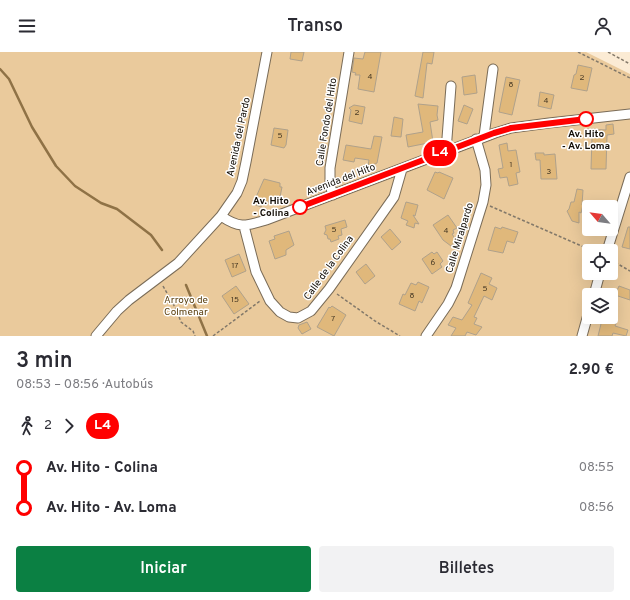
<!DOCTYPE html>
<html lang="es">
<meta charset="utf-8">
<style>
:root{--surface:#fff;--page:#f2f2f3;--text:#2b2b33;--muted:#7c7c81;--accent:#0b8043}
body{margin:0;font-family:Overpass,sans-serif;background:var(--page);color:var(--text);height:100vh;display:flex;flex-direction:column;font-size:15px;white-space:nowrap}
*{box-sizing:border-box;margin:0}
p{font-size:13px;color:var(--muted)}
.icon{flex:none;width:22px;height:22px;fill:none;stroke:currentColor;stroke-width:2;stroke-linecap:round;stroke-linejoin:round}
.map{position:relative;height:284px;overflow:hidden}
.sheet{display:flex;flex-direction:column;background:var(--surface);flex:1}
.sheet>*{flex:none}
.badge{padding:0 8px;border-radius:13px;font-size:14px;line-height:26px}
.needle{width:26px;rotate:298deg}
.controls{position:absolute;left:582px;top:148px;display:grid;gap:8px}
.controls a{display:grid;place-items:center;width:36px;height:36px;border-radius:4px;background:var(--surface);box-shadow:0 4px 16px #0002;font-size:20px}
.map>.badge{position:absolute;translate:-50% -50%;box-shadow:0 0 0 2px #fff}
.legs{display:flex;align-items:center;gap:6px;height:44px;padding:0 16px;font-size:13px}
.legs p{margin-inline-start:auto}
.headline{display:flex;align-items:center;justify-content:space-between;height:68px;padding:0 16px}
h1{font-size:22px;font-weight:600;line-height:30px}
.cta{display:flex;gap:8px;margin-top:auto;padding:8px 16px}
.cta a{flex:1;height:46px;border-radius:4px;background:var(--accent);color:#fff;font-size:16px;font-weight:600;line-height:46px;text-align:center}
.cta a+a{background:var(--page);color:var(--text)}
ul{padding:0 16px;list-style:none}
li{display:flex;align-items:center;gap:14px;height:40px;font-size:15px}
li i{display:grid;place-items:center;width:6px;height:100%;margin:0 5px;background:currentColor}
li i::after{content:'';width:10px;height:10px;margin:-5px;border:3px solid;border-radius:50%;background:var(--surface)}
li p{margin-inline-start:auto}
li:first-child i{background:linear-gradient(#0000 50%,currentColor 0)}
li:last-child i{background:linear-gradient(currentColor 50%,#0000 0)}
header{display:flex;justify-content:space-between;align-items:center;height:52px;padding:0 16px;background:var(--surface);font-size:18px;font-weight:600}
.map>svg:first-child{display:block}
</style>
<header><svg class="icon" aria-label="menu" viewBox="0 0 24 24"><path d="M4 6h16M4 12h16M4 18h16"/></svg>Transo<svg class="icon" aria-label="person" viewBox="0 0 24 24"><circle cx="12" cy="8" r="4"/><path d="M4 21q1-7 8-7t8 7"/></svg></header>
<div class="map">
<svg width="630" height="284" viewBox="0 0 630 284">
<rect width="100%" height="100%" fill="#fbebd4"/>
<path fill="#eaca9c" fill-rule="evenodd" d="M0,0H586L630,22V284H0ZM589,155H611V177H589ZM589,199H611V221H589ZM589,243H611V265H589Z"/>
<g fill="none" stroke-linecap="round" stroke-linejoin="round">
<path stroke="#8f7246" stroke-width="2.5" d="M0,17L9,27L32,75L56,114L75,134L101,151L117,157L151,183L162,198
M186,233L207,284"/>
</g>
<path fill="#e0b87b" stroke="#afa18b" d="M291,0H304L302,9L290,7Z
M365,0H381L374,40L358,37L360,23H355L356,21L352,20L354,6L363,7Z
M423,0H434L432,12L427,11L423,46L415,44Z
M578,13L592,16L587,39L571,36L574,23L576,22Z
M475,23L477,41L464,43L462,25Z
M506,25L520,28L512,63L499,60Z
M540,40L554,43L551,57L538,54Z
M418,52L438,54L437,63L438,68L430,70L433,90L408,95L406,83L423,80Z
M354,53L365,55L362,72L349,69L351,58L349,56Z
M464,53L473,57L467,72L458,69Z
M394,65L403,67L401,85L391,84Z
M613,72L614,82L607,83L606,117H591L592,85H587V77L606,78V73Z
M274,76L288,78L286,93L284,96L271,93Z
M374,84L382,85L377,111L368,115L369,108L355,106L354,110L343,108L346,93L371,97Z
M507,91L508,99L516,98L520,120L516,121L518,132L509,134L507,125L500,126L498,117L503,116L499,93Z
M535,101H544V103L555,102L557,127H541L540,108H536Z
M435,120L438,121L439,120L453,126L444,147L427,138Z
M264,127L280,131V135H282L280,145L277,144L276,150L269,148L267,153L263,151L261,155L253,152Z
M577,137L583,138L582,153H583L581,161L579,160V171L572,169L567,159L569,157L571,150H574Z
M406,150L418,153L415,164L413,163L419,172L415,171L414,176L406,173L408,169L401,166Z
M448,163L457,176L453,178L454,181L452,182L456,188L451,194L443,188L433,173Z
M345,168L347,175L341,177L342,183L338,184L339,187L331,190L330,187H328L327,183L324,182L326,178L325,174Z
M495,175L501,177L502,175L518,180L514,191L507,189L503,201L488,198Z
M628,175H630V197L622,195Z
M390,177L401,190L392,198L381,185Z
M289,179L294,193L286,198V203L275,207L269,189L275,187L274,184Z
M432,200L434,202L437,200L443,209L440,212L442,215L432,222L422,207Z
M239,202L246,219L232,225L225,208Z
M366,212L375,224L365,232L356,220Z
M481,221L492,226L489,232L497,236L492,248L484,244L474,265L477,266L474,272L482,275L476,283L467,280L465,284H451L456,276L448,273L453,265L462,268L472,253L468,251Z
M418,230L429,235L422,251L419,249L415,259L399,252L403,242L405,243L411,231L416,233Z
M236,234L249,252L234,262L222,244Z
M619,234L630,238V248L615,243Z
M332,254L346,263L334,284L317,275L329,255L330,256Z
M601,265L617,269L615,274L628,278L626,284L613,281L612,284H598L601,272L599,271Z
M307,270L311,277L302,282L298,276L299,273Z"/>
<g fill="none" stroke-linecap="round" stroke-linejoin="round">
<g stroke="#7a6c58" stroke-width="11">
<path id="minor" d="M484,84L493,17
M446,99L451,34
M333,143L330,133V116L349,0
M221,164C240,177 246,174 266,168L495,81L511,76L549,71L630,62
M244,174L256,220L270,249L280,260L289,265L298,266L311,259L329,237L394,145L402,117
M607,199L630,125
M594,243L600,221
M96,284L117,259L129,248L178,211L221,164L237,141L242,129L246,110L267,0
M426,284L448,252L456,236L483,150L486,133L485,118L476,87
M582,284L589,259"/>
</g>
<path stroke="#83796a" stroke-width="1.5" stroke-dasharray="3 2" stroke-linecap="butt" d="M578,0L630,26
M608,0L630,12
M490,154L593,199
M611,208L630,219
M163,234L176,257L181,270L193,279L195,284
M337,242L375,269L400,284
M213,284L260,249"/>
<use href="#minor" stroke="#fff" stroke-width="9"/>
</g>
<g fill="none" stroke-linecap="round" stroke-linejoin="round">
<g stroke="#fff" stroke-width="9">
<path id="line-1" d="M300,155L494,81L511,76L586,67"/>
</g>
<use href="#line-1" stroke="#f00" stroke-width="6"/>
</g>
<g fill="#fff" stroke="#f00" stroke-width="2">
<circle cx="586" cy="67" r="7"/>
<circle cx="300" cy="155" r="7"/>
</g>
<g text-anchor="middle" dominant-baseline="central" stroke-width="3" stroke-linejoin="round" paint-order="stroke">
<g font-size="8" fill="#463823">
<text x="370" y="25">4</text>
<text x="582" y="26">2</text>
<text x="511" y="33">8</text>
<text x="546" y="49">4</text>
<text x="357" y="61">2</text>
<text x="280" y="84">5</text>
<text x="511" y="113">1</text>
<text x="549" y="120">3</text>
<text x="334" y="178">5</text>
<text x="446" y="179">4</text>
<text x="433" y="211">6</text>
<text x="235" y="214">17</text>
<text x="485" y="237">5</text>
<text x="412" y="244">8</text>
<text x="235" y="248">15</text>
<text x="333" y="267">7</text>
</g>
<g font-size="10" fill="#120d06" stroke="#fff">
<text transform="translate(327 70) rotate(-81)">Calle Fondo del Hito</text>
<text transform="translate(239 85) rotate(-78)">Avenida del Pardo</text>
<text transform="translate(341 128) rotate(-21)">Avenida del Hito</text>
<text transform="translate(460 186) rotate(-73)">Calle Miralpardo</text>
<text transform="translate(329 216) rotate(-54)">Calle de la Colina</text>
</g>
<g font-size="10" font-weight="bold" fill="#120d06" stroke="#fff">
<text x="586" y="82">Av. Hito<tspan x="586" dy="12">- Av. Loma</tspan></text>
<text x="289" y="149" text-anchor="end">Av. Hito<tspan x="289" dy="12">- Colina</tspan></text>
</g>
<g font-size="10" fill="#5b4010" stroke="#fff">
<text x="186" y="248">Arroyo de<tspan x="186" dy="12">Colmenar</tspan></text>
</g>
</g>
</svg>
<div class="controls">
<a><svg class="needle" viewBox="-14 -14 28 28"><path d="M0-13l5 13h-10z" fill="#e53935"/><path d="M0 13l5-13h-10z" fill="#7c7c81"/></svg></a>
<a><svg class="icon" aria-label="locate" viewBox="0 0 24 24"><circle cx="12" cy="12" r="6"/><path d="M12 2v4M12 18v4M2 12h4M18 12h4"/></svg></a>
<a><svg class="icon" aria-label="layers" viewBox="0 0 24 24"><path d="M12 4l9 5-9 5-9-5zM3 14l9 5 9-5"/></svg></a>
</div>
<b class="badge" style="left:440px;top:101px;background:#f00;color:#fff">L4</b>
</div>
<section class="sheet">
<div class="headline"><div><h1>3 min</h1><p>08:53 – 08:56 · Autobús</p></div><b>2.90 €</b></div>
<div class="legs"><svg class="icon" aria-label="walk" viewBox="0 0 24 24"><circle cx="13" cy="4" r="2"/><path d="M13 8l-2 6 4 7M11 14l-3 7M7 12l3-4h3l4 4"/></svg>2<svg class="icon" aria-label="forward" viewBox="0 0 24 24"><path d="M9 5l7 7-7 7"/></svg><b class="badge" style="background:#f00;color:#fff">L4</b></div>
<ul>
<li><i style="color:#f00"></i><b>Av. Hito - Colina</b><p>08:55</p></li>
<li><i style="color:#f00"></i><b>Av. Hito - Av. Loma</b><p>08:56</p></li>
</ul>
<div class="cta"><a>Iniciar</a><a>Billetes</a></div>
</section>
